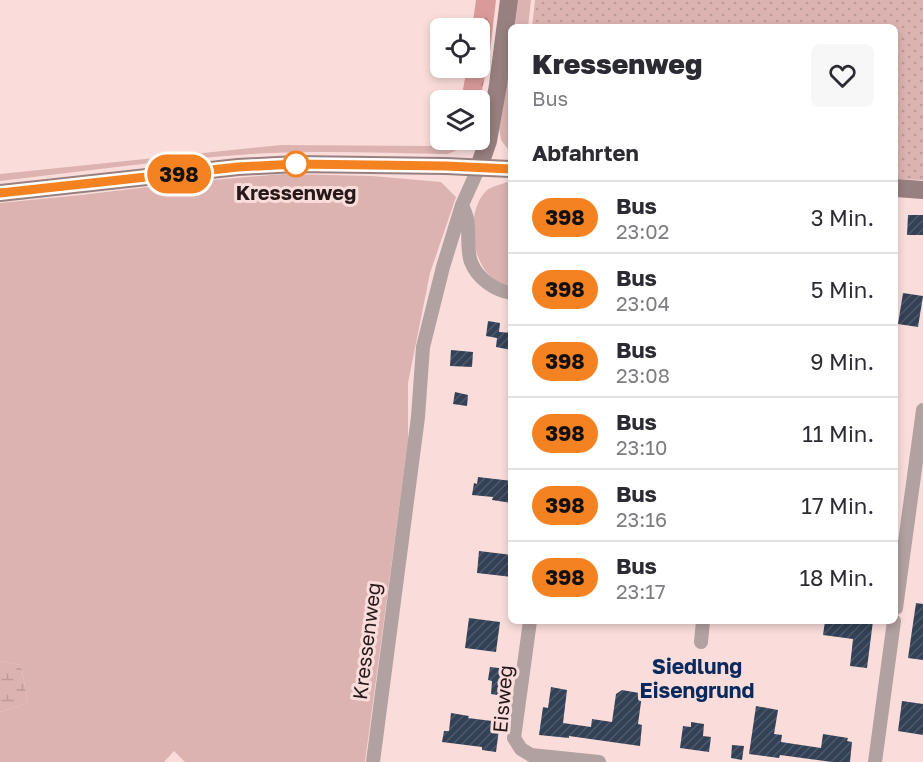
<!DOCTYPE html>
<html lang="de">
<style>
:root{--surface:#fff;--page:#f7f7f7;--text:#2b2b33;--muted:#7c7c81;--line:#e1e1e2}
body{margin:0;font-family:"Golos Text",sans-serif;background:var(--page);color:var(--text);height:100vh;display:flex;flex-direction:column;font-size:22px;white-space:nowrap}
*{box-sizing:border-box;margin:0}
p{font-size:20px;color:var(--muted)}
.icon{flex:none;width:33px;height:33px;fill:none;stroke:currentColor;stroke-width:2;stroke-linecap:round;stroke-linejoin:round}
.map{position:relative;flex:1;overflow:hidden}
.drawer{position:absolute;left:508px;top:24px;width:390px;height:600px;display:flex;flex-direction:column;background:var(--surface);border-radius:9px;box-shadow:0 3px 9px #0003}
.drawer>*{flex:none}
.badge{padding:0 12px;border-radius:20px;font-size:21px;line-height:39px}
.fabs{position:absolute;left:430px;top:18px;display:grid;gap:12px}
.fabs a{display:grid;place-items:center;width:60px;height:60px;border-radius:9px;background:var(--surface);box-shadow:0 3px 9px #0003;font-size:30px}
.map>.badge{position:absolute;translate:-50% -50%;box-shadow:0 0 0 3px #fff}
h2{padding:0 24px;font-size:22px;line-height:54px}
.round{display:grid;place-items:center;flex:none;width:63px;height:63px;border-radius:9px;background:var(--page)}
.overview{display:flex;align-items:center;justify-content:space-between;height:102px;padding:0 24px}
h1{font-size:28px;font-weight:800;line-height:45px}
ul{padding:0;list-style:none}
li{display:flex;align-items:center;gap:18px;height:72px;padding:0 24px;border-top:2px solid var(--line)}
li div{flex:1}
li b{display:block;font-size:22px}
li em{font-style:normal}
li .badge{min-width:66px;font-weight:700;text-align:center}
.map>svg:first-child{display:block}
</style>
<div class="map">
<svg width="923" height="762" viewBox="0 0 923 762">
<defs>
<pattern id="forest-firs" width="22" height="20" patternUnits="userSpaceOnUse" patternTransform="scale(1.5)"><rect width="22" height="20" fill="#d99b99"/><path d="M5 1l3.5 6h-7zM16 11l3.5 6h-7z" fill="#b07e7c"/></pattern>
<pattern id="wetland-marsh" width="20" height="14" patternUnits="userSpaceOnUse" patternTransform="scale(1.5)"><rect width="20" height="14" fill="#dcb3b1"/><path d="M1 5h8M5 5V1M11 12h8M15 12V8" fill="none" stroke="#bd9998"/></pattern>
<pattern id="park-dots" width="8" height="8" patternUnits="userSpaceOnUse" patternTransform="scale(1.5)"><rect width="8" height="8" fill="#dcb3b1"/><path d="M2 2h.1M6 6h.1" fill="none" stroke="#bd9998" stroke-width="1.8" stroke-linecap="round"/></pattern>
<pattern id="building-hatch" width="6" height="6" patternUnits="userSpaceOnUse" patternTransform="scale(1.5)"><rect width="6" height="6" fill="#334157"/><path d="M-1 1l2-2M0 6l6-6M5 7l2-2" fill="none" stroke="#4f596b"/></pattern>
</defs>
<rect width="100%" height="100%" fill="#fadddb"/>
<path fill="#dcb3b1" d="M518,0H531L528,27H515Z
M511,56V153L501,140L499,128Z
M449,140H468L457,150L448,154C383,153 317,150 251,154C167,160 83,171 0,181V174L281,145L433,146Z
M283,174L372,176L441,182L456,197L430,273L408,383V441L365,762H185L174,751L164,762H0V712L28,703L21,665L0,661V203L81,195L190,182Z
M507,182L511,183V286C472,282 462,215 486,191C491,186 501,185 507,182Z"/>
<path fill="url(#forest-firs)" d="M476,0H496L490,51L480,100H461L467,68H480V28H472Z"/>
<path fill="url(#wetland-marsh)" d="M0,661L21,665L28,703L0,712Z"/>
<path fill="url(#park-dots)" d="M535,0H923V180L896,179V27H532Z"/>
<path fill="url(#building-hatch)" d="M908,215H923V235H907Z
M903,293L923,296L918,327L898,324Z
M488,321L500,323L499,332L512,333V350L496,347L497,338L486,336Z
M451,350L473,352L472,367L450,366Z
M455,392L468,395L467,406L453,404Z
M478,477L512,481V503L492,500L493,497L472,495L474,483L477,484Z
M479,551L512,555V577L477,573Z
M916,603L923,604V660L908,658Z
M469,618L500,622L496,652L465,648Z
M825,621L851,623V621H873L867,668L850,666L853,639L823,635Z
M490,667L507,669L503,696L491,694L492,681L488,680Z
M551,687L567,690L563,723L591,727L592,719L612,722L616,694L622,690L639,693V695H642L638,724L642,725L640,746L569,736V738L539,735L543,707L548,708Z
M902,701L923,704V735L898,731Z
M756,706L778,710L774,734L782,735L781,742L821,748L823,734L848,738L847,741L852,742L850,762H832L780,755L779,758L749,754Z
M451,713L469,716L468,718L500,722L496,752L482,750V747L442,742L444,731H449Z
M691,722L704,724L703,736L711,737L709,752L680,748L683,726L691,727Z
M732,745L744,746L742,760L731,758Z"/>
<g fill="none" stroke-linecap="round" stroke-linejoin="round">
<path stroke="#b1a1a0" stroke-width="14" d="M462,205C464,210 466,214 467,219C470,233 466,248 471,262C477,278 495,291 512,293
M896,608L923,410
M530,621L514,738L521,749L531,755L599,762
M701,642L703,621
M373,762L418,417L423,347L443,267L462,205L479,167
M875,762L894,621"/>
<path stroke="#97807f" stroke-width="18" d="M479,167L488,141L498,85L509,0
M896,188L923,190
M0,193L238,167L296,164L446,166L512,169"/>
</g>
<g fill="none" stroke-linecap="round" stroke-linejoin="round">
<g stroke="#fff" stroke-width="14">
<path id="line" d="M0,193L238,167L296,164L446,166L512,169"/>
</g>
<use href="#line" stroke="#f58220" stroke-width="9"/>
</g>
<circle fill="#fff" stroke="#f58220" stroke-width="3" cx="296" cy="164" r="12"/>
<g text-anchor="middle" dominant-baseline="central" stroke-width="6" stroke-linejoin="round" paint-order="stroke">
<g font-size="20" font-weight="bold" fill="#261919" stroke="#fadddb">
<text x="296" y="192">Kressenweg</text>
</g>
<g font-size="20" fill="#261919" stroke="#fadddb">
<text transform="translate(366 641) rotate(-83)">Kressenweg</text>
<text transform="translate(502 699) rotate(-85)">Eisweg</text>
</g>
<g font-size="21" font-weight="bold" fill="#08295d" stroke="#fadddb">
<text x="697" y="666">Siedlung<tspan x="697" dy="24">Eisengrund</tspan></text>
</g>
</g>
</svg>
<div class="fabs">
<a><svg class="icon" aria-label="locate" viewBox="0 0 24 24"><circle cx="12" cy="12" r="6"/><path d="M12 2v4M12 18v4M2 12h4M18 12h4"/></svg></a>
<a><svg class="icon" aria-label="layers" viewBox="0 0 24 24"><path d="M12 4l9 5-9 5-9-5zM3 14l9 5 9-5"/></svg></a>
</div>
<b class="badge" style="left:179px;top:174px;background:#f58220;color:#111">398</b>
<section class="drawer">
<div class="overview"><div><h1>Kressenweg</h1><p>Bus</p></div><a class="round"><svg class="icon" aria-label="heart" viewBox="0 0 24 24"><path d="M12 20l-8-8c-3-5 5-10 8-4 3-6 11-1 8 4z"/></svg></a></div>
<h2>Abfahrten</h2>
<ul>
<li><span class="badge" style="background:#f58220;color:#111">398</span><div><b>Bus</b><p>23:02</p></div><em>3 Min.</em></li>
<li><span class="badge" style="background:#f58220;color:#111">398</span><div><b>Bus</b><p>23:04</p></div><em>5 Min.</em></li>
<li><span class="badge" style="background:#f58220;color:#111">398</span><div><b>Bus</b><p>23:08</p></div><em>9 Min.</em></li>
<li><span class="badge" style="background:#f58220;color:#111">398</span><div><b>Bus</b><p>23:10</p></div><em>11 Min.</em></li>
<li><span class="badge" style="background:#f58220;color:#111">398</span><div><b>Bus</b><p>23:16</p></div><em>17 Min.</em></li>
<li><span class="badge" style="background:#f58220;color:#111">398</span><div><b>Bus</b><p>23:17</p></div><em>18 Min.</em></li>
</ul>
</section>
</div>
